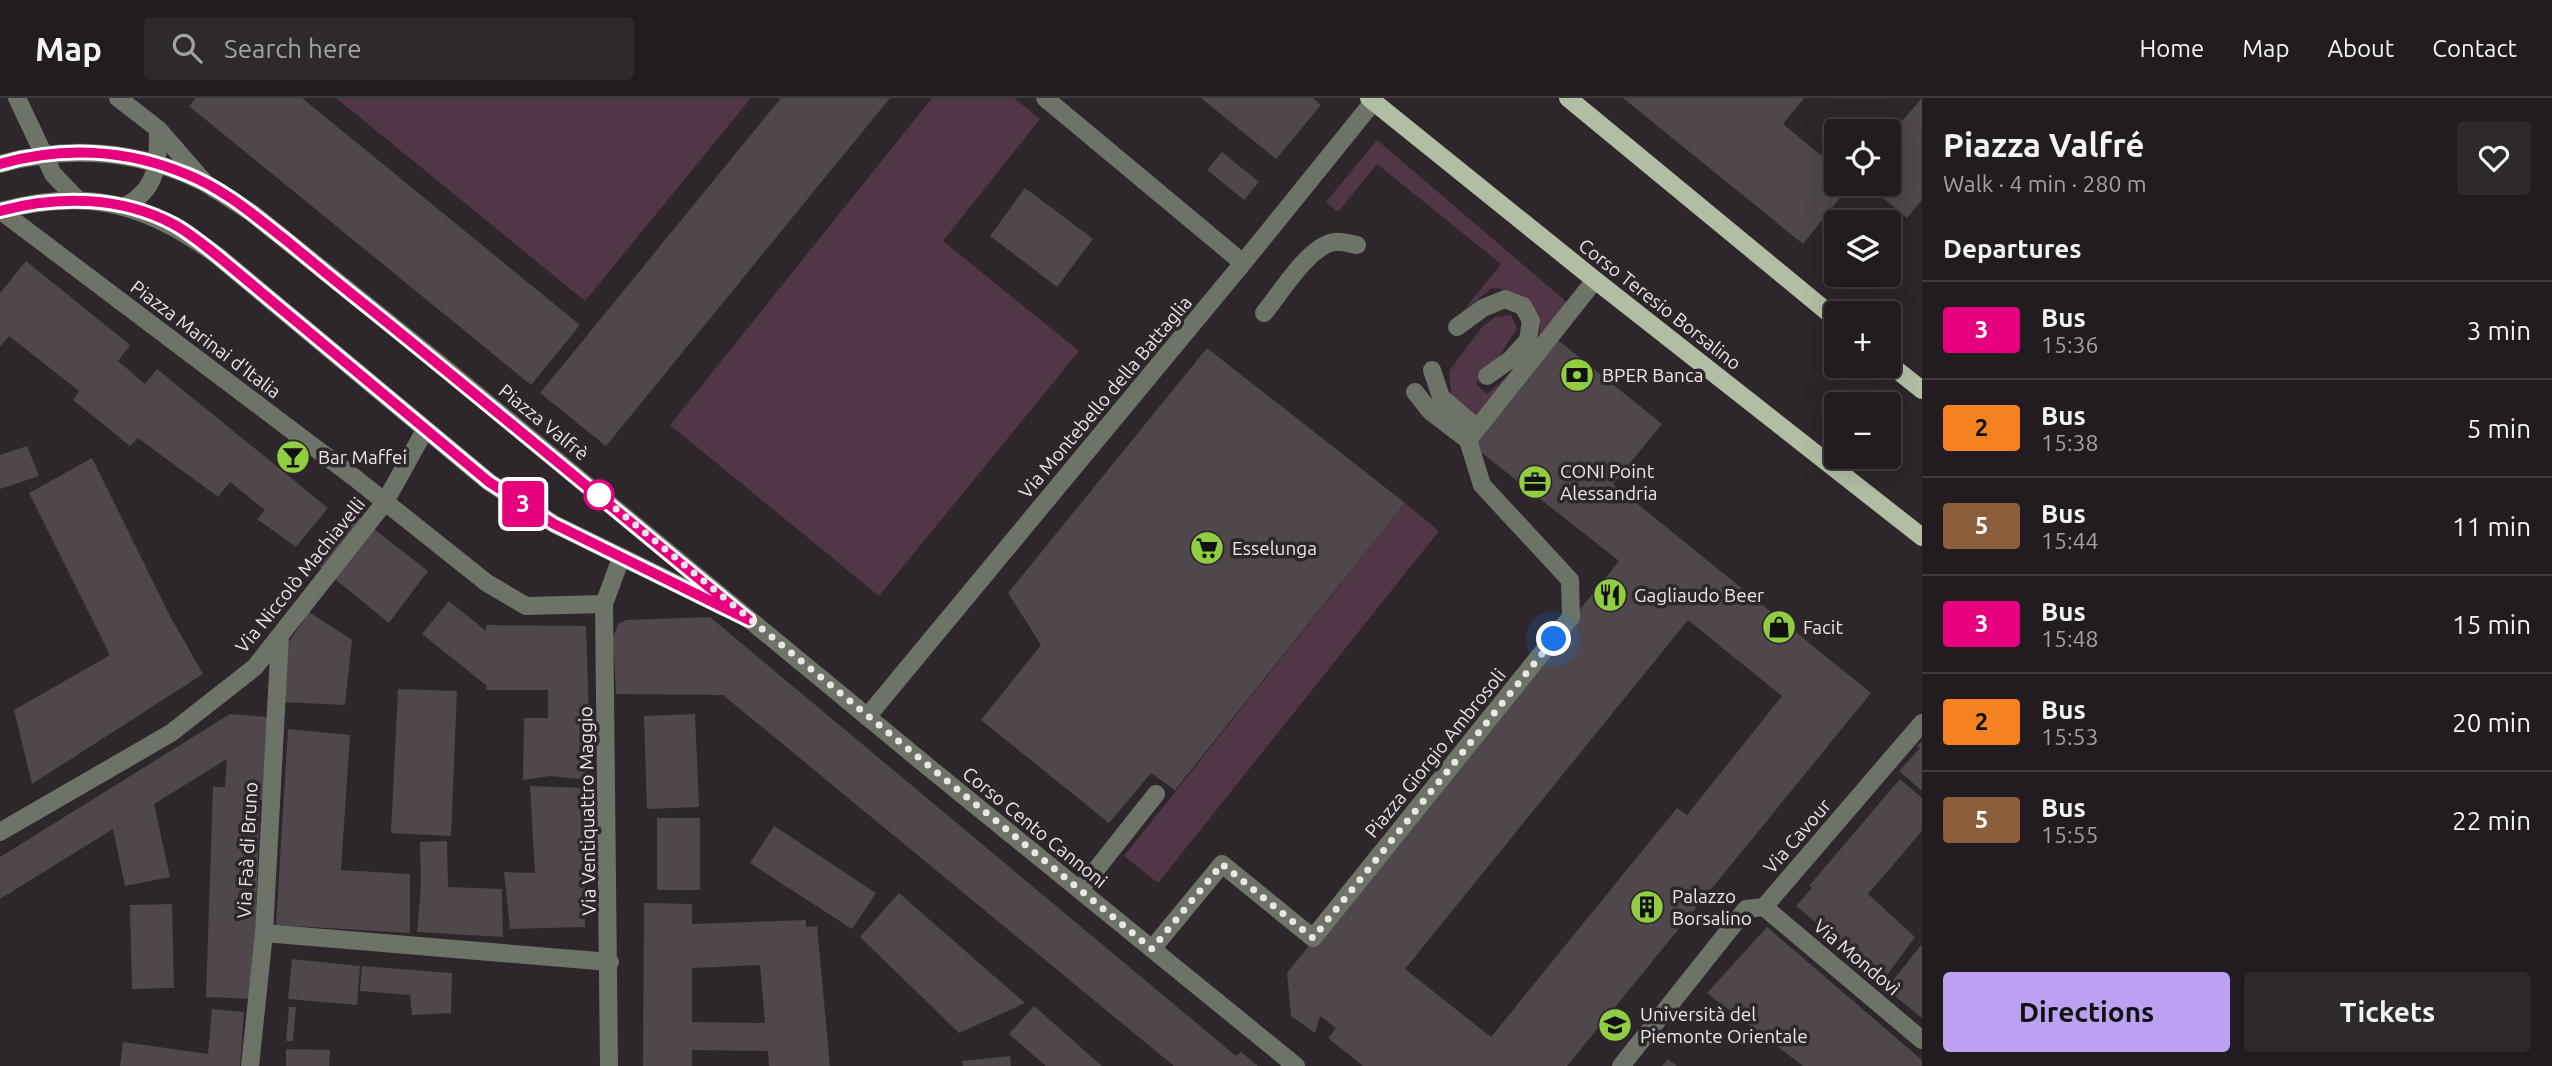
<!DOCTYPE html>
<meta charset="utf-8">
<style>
:root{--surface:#221c20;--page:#2e292d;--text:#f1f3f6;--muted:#a2a1a5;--line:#3f3a3e;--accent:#bca0f2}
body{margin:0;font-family:Ubuntu,sans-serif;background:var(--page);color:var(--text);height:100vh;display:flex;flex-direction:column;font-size:26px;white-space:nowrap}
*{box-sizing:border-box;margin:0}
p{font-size:23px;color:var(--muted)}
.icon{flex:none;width:38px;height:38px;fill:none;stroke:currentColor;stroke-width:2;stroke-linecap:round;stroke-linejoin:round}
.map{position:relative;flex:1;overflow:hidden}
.panel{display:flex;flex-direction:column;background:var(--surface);width:630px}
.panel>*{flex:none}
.badge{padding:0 14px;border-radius:5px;font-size:24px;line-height:46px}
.buttons{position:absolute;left:1824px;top:21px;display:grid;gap:14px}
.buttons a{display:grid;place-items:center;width:77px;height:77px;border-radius:7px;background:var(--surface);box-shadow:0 7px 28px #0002,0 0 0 2px var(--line);font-size:35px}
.you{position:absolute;width:35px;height:35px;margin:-18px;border:5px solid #fff;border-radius:50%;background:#1a73e8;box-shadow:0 0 0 10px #1a73e833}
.map>.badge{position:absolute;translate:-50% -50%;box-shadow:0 0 0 4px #fff}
h2{padding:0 21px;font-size:26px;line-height:63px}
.round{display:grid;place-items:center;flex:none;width:74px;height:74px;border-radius:7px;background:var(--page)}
.summary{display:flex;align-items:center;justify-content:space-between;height:119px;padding:0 21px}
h1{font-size:33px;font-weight:700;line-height:52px}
.cta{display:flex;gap:14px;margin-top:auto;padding:14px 21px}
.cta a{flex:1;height:80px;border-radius:7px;background:var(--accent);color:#111;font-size:28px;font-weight:700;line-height:80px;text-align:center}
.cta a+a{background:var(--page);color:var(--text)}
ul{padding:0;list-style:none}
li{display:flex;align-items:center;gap:21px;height:98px;padding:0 21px;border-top:2px solid var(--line)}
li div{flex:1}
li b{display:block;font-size:26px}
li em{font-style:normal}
li .badge{min-width:77px;font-weight:700;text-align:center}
header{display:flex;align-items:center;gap:42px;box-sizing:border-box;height:98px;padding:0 35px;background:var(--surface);border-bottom:2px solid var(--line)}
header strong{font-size:33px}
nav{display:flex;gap:38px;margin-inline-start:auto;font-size:24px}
.search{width:490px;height:63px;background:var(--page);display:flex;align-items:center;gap:18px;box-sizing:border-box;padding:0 24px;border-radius:7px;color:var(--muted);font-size:26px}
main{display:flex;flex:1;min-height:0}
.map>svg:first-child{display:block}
</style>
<header>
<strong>Map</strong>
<div class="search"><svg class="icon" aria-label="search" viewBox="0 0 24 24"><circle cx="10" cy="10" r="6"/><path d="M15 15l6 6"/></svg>Search here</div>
<nav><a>Home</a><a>Map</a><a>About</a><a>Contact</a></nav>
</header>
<main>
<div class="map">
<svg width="1922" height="968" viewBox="0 0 1922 968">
<rect width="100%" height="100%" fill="#2d262a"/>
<path fill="#503646" d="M336,0H751L585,203Z
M932,0H1014L1040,21L943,143L1079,253L879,498L670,327Z
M1377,42L1569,206L1475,323L1447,300L1451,296L1449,273L1482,229L1495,219L1511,217L1517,230L1494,267L1484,272L1476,286L1487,296C1500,286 1534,253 1539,238C1542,228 1538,220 1534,212C1525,195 1510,192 1492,190L1463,213L1501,166L1377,66L1338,114L1326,104Z
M1405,405L1439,433L1158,785L1124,758Z"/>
<path fill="#4f474b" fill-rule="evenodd" d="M196,0H302L580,227L531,287L189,8Z
M781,0H890L606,348L540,295Z
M1201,0H1313L1321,7L1276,61Z
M1623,0H1804L1783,26L1836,70V86H1851L1803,146Z
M1922,0V102L1907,120L1866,86H1888V39Z
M1222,54L1259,84L1244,102L1207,72Z
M1025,90L1093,141L1057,189L990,138Z
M26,163L130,247L118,263L145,286L157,271L328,410L296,449L257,421L265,412L230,384L218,399L138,340L130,348L73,302L79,293L9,238L0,249V195Z
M1558,242L1662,326L1613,386L1871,595L1567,968H1363L1328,940L1336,930L1320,918L1315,935L1291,918L1287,875L1619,463L1473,348ZM1688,522L1782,598L1687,717L1677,710L1491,939L1405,871Z
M1207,250L1405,405L1175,692L1151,675L1109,725L981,622L1041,547L1008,495Z
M27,348L39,378L0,391V357Z
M92,360L170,518L203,576L32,686L14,612L110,557L29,395Z
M352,414L428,473L389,525L314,464Z
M449,503L486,533V527L586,528L591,682L550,678L523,682L524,620H548V592H486L487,588L422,536Z
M309,514L352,542L345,607L282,604L287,547Z
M710,519L1236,958L1241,954L1258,968H1174L723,597L616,596L613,539L619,525L627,522Z
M398,591L457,593L451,738L391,735Z
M230,616L268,619L263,702H260L253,901L206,899L213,689H225L227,661L154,706L170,779L125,788L113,731L0,801V759Z
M695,616L699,709L647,711L644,618Z
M288,631L350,637L341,772L410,776V835L276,827Z
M1922,643V693L1899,673L1920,650L1917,648Z
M1900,681L1922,700V733L1868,796L1915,839L1884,881L1796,808L1812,790L1809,788Z
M530,688L585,690V829L510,831L504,774L535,775Z
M657,720H700V792H657Z
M774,728L876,795L852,831L750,765Z
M447,743L448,789L502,791L503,839L417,834L421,787L420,744Z
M899,795L1025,905L959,935L860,839Z
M644,805L692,806V826L806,822V829L817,828L830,968H769L768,953L692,952V968H643ZM760,867L765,925L692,924V870Z
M172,806L174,890L132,891L130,807Z
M1767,829L1922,962V968H1803L1707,895Z
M1922,846V920L1886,891Z
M292,861L360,868L357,907L288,901Z
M362,868L452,875L451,915L412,917L410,897L360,893Z
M1034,908L1102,968H1046L1009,936Z
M289,909H296L293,943H286Z
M212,911L244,914L240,968H120L123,944L208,956Z
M286,951L330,952L329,968H286Z
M1010,958L1011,968H963L962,963Z
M1668,961L1677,968H1662Z"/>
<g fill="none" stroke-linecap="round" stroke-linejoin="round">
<path stroke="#6d7367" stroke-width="18" d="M17,0L53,76L78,102
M118,0L158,31L205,85L252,115L441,267L921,663L1296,968
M1045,0L1243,165
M0,66C67,47 136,52 199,82
M123,109C158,92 158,66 158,31
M0,113C87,89 149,106 219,159L489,384L554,426L724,509
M1,113L355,380L487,485L526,508L604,506
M1264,215C1280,196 1309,147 1335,144C1341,143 1351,146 1357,147
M1457,229L1483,210L1505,201L1523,208L1531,223L1528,242L1511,261L1487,278
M1432,272L1441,299L1477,330
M1415,294L1430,313L1468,342
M867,619L1243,165L1373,4
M0,734L171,635L255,569L385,404L425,332
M1080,792L1156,696
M1764,809L1922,942
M264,835L610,864
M1152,851L1222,766L1313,840L1571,519L1570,482L1482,387L1468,342L1595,182
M250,968L264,835L280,538
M609,968L604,506L621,460
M1621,968L1746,811L1764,809L1922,625"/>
<path stroke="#b1bea4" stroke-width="18" d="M1369,0L1595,182L1922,439
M1568,0L1836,221
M1888,265L1922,292"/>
</g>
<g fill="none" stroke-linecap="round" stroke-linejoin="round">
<g stroke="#fff" stroke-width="16">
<path id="line" d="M0,66C62,48 126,51 186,76C224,91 255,118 287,143C316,167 344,190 373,213C499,315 624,419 749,522L554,426L489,384L219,159C205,148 191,136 175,127C122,98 57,97 0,113"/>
</g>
<use href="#line" stroke="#e6007e" stroke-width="10"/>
<path stroke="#eae6e8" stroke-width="7" stroke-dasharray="0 12.6" d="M599,397L593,392L1152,851L1222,766L1313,840L1554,541"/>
</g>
<defs>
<g id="bank-disc" transform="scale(1.75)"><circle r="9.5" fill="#91cd40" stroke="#2d262a"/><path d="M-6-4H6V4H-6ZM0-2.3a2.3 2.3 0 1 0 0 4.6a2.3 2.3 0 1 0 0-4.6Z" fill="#111"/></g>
<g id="bar-disc" transform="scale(1.75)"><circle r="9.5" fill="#91cd40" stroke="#2d262a"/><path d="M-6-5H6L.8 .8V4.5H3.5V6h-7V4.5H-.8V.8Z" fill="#111"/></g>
<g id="office-disc" transform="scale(1.75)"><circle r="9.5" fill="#91cd40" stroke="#2d262a"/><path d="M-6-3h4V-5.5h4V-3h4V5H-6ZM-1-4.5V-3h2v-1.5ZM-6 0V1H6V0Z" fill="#111"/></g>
<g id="supermarket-disc" transform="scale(1.75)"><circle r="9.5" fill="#91cd40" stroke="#2d262a"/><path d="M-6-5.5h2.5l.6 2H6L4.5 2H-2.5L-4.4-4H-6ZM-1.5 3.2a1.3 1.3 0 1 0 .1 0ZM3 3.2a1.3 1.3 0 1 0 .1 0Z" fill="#111"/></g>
<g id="restaurant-disc" transform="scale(1.75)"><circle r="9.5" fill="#91cd40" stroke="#2d262a"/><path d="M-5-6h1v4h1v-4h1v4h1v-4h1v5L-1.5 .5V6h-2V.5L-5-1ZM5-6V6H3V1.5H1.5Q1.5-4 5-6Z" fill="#111"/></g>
<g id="shop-disc" transform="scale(1.75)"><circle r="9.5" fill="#91cd40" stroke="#2d262a"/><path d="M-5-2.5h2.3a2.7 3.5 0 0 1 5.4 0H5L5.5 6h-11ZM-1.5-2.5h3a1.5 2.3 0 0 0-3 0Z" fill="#111"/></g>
<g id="building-disc" transform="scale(1.75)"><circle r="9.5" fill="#91cd40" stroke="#2d262a"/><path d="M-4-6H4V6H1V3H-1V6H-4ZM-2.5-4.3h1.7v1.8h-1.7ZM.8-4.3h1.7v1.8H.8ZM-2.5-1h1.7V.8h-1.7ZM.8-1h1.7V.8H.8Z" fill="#111"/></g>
<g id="university-disc" transform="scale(1.75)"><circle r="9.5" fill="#91cd40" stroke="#2d262a"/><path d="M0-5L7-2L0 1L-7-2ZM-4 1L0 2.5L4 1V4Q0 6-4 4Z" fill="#111"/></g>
</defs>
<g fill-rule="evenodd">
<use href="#bank-disc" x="1577" y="277"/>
<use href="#bar-disc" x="293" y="359"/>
<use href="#office-disc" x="1535" y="384"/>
<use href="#supermarket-disc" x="1207" y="450"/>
<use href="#restaurant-disc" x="1610" y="497"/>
<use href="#shop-disc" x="1779" y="529"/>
<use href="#building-disc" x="1647" y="809"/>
<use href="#university-disc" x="1615" y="927"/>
</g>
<circle fill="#fff" stroke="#e6007e" stroke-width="3.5" cx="599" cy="397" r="14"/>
<g text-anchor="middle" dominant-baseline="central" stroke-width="7" stroke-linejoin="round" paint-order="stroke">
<g font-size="19" fill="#eae6e8" stroke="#2d262a">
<text transform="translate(1660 206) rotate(38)">Corso Teresio Borsalino</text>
<text transform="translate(206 241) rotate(37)">Piazza Marinai d'Italia</text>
<text transform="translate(1105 299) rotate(-50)">Via Montebello della Battaglia</text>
<text transform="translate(544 324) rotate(39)">Piazza Valfrè</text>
<text transform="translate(300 477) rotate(-51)">Via Niccolò Machiavelli</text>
<text transform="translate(1435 655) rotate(-51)">Piazza Giorgio Ambrosoli</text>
<text transform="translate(587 713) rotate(-91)">Via Ventiquattro Maggio</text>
<text transform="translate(1035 729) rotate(39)">Corso Cento Cannoni</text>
<text transform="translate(1797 738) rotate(-49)">Via Cavour</text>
<text transform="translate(247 752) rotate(-87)">Via Faà di Bruno</text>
<text transform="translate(1857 859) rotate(40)">Via Mondovì</text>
</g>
<g font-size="19" fill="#eae6e8" stroke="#2d262a" text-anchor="start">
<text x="1602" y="277">BPER Banca</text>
<text x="318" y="359">Bar Maffei</text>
<text x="1560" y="373">CONI Point<tspan x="1560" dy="22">Alessandria</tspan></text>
<text x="1232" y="450">Esselunga</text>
<text x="1634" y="497">Gagliaudo Beer</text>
<text x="1803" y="529">Facit</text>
<text x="1672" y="798">Palazzo<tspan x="1672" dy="22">Borsalino</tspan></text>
<text x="1640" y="916">Università del<tspan x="1640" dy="22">Piemonte Orientale</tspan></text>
</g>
</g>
</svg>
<div class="buttons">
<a><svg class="icon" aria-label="locate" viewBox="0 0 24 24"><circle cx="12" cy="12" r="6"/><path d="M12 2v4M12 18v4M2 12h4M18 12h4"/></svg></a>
<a><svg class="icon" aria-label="layers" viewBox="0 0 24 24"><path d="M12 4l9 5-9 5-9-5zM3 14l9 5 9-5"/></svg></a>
<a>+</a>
<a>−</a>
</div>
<div class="you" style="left:1554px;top:541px"></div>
<b class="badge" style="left:523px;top:406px;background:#e6007e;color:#fff">3</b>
</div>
<section class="panel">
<div class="summary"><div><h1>Piazza Valfré</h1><p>Walk · 4 min · 280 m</p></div><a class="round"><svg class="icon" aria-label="heart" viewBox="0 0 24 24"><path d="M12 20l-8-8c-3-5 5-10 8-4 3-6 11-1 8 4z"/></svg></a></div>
<h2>Departures</h2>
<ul>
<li><span class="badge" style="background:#e6007e;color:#fff">3</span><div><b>Bus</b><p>15:36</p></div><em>3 min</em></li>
<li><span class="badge" style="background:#f58220;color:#111">2</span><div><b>Bus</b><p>15:38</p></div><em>5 min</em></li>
<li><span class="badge" style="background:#8b5e3c;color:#fff">5</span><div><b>Bus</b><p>15:44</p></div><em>11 min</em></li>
<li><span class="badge" style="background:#e6007e;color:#fff">3</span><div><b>Bus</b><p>15:48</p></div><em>15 min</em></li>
<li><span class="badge" style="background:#f58220;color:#111">2</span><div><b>Bus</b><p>15:53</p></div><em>20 min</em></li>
<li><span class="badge" style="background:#8b5e3c;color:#fff">5</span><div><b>Bus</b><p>15:55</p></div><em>22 min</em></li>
</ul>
<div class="cta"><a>Directions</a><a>Tickets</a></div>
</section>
</main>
